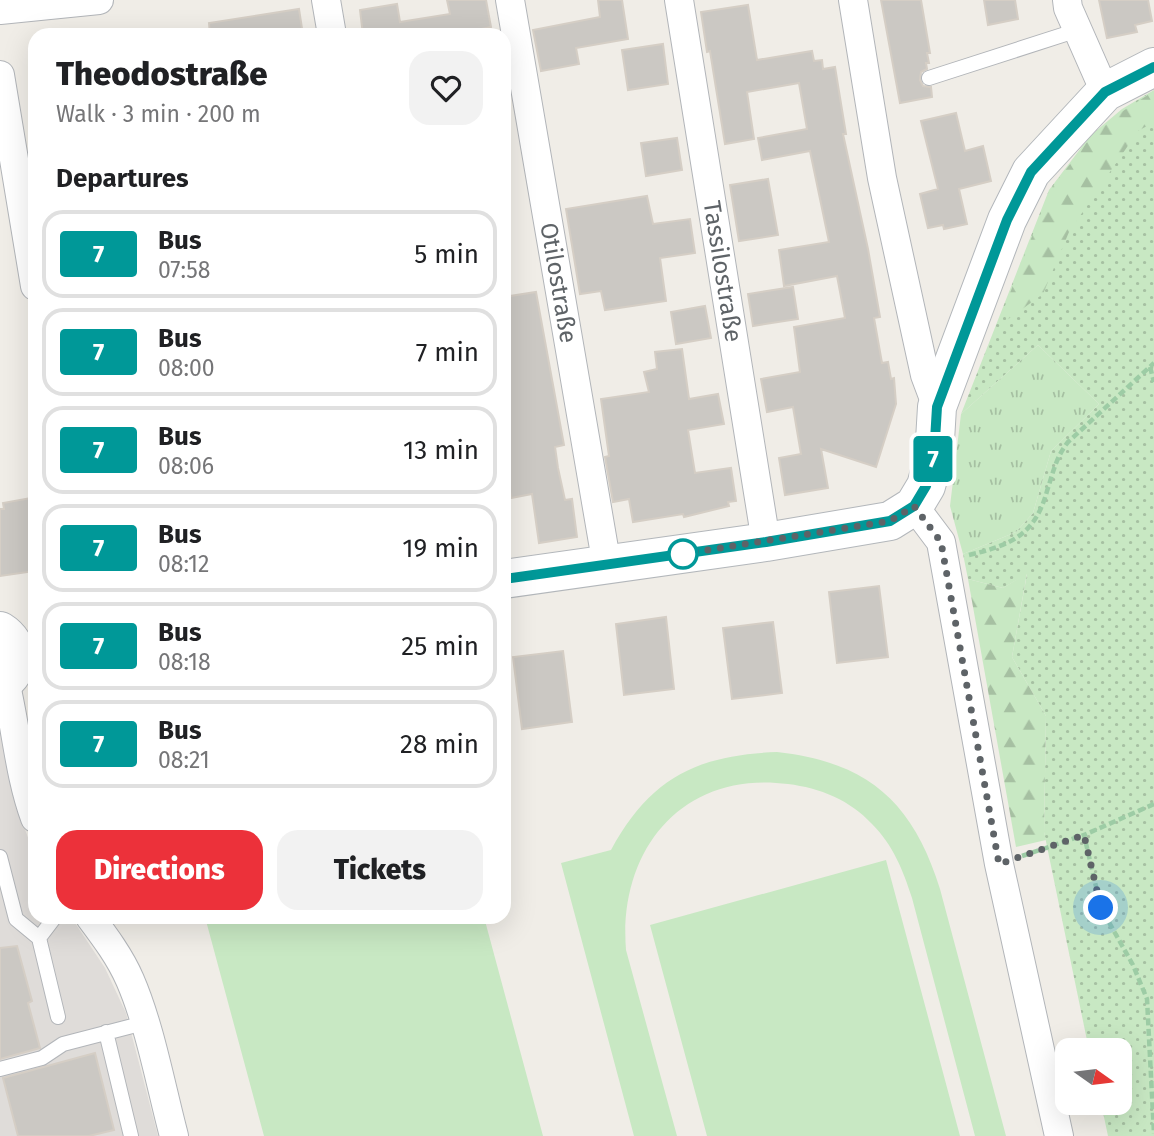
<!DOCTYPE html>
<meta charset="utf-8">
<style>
:root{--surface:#fff;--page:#f2f2f2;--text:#202124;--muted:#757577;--line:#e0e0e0;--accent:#ec313a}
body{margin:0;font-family:"Fira Sans",sans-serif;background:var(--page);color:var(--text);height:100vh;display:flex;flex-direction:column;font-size:26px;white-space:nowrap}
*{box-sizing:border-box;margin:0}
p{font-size:23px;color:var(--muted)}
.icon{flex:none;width:38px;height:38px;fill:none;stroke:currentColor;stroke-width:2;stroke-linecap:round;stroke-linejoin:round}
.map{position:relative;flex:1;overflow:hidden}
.sheet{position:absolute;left:28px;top:28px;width:483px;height:896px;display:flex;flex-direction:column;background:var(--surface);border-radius:21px;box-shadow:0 7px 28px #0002}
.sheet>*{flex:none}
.badge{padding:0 14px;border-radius:5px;font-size:24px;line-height:46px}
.needle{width:46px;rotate:104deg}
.controls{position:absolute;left:1055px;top:1038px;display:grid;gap:14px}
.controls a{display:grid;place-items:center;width:77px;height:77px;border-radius:14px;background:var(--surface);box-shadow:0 7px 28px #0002;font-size:35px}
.you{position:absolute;width:35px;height:35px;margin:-18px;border:5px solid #fff;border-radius:50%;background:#1a73e8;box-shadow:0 0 0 10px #1a73e833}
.map>.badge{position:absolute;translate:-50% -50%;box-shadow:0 0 0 4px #fff}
h2{padding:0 28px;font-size:26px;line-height:63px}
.round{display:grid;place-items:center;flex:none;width:74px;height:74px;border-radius:21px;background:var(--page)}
.headline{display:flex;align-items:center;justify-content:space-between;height:119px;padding:0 28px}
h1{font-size:33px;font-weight:800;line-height:52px}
.action{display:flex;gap:14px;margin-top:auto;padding:14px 28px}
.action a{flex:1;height:80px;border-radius:21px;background:var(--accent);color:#fff;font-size:28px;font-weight:800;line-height:80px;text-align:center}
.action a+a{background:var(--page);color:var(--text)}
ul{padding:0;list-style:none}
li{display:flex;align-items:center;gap:21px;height:88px;margin:0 14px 10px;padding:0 14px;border:4px solid var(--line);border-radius:21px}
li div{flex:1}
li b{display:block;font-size:26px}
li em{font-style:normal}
li .badge{min-width:77px;font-weight:700;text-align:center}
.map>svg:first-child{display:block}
</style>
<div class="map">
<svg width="1154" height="1136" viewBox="0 0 1154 1136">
<defs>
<pattern id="grass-dots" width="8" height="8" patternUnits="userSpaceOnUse" patternTransform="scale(1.75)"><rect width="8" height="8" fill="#c8e8c3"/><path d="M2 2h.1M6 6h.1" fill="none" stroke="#a6c0a2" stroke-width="1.8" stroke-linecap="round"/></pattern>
<pattern id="forest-firs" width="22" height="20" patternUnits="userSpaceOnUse" patternTransform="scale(1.75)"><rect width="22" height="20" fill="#c8e8c3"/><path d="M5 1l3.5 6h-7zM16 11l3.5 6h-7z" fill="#a6c0a2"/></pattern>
<pattern id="park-tufts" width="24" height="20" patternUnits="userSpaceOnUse" patternTransform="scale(1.75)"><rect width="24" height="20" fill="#c8e8c3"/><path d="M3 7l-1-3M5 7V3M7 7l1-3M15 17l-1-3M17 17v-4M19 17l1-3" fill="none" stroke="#a6c0a2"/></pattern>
</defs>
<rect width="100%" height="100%" fill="#f0ede7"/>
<path fill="#dfdcd9" d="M0,733L5,740L14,799L35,857V917H71L105,968L126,1013L158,1136H0Z"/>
<path fill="url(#grass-dots)" d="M1154,90V1136H1108L1101,1103L1120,1102V1050H1089L1044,832L1046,716L1012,657L1027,574L1003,588L968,579L963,554L1016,532L1033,513L1051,451L1099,404L1038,345L961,414L1049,190L1090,136L1122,109Z"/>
<path fill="url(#forest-firs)" d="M1154,91V122L1138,131L1069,232L1043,294L1007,320L1003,311L1050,190L1091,137L1123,111Z
M1027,573L1012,657L1046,716L1044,832L1046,840L1016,847L968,579L1003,588Z"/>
<path fill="url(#park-tufts)" d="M1038,345L1099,404L1051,451L1033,513L1016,532L963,554L950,506L961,414Z"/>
<path fill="#c8e8c3" d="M777,752C868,762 913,802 940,889L1006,1136H975L912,898C903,870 893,845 872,824C850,800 820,788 788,784C683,770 618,849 626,950L677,1136H634L561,863L611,850C650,778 697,755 777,752Z
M886,860L960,1136H707L650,925Z
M205,917H484L543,1136H264Z"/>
<path fill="#cbc8c3" stroke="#d5cec5" stroke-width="2" d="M447,0H486L491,27L481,29L482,35H363L360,10L397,4L400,22L450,14Z
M598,0H622L628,39L576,48L579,64L541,71L533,30L600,17Z
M881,0H921L930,53H927L929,63H926L927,69L921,72L920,80L923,86L931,87L932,97L900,103Z
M984,0H1015L1018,19L988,25Z
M1099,0H1148L1152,21L1135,25L1137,32L1107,38Z
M748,5L757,60L812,51L814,61L822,60L823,69L835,67L846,134H843L868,249L880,317L874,318L882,363L888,362L891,379L894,378L896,404L876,467L821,449L828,488L785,495L779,458L801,454L793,407L767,412L761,379L800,372L794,327L845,318L837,276L784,286L779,250L829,242L810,151L762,160L758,138L807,129L799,83L747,92L754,139L725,144L710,51L707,52L701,12Z
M299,9L303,35H210L209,23Z
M663,44L668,84L628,90L622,50Z
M956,113L965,151L983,146L991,181L959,189L967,224L944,229L943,225L928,228L920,194L938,189L921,121Z
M677,138L682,170L646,176L641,143Z
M768,179L778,235L739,241L730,185Z
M647,196L653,224L690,219L695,253L660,258L666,301L605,310L601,291L580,294L566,209Z
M793,287L798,319L753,326L748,294Z
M536,292L564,445L555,447L558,468L565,500L572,499L577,537L539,543L532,494L511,498L509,485L504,486V297Z
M705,306L711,338L676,344L671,312Z
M682,349L689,399L718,394L724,424L688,430L695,473L731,468L736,501L728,502L729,506L684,517L683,514L633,522L629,499L613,502L605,457L609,456L601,399L649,392L644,372L657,369L655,352Z
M31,498H35V571L0,576V509H4L3,503Z
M879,586L888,657L837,663L829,592Z
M666,617L674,689L624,695L616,624Z
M773,622L782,693L732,699L723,628Z
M563,651L572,722L522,729L513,657Z
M17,946L32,1001L28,1003L40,1048L0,1059V948Z
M95,1053L114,1130L89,1136H18L3,1078Z"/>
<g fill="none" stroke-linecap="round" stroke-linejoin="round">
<g stroke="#b2b5b9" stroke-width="16">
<path id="lane" d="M929,78L1078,30
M0,857L16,919L39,938L58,1017
M39,938L55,917
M106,1032L131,1136
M0,1069L42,1058L63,1044L144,1023"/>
</g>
<g stroke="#b2b5b9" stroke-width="30">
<g id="street">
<path d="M326,0L332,35"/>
<path id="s1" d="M510,0L607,566"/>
<path id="s2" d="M679,0L766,542"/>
<path d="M853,0L882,178L925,375L937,407"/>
<path d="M1067,0L1068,8L1105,92"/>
<path d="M0,10L99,0"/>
<path d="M0,75L35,286"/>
<path d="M914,506L941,542L999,864L1059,1136"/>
<path d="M5,681C16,726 19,775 35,818"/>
<path d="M90,917C105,937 120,957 130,980C150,1026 161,1087 174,1136"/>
</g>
</g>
<g stroke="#b3b7bb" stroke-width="40">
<path id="secondary" d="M504,579L766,542L890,521L914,506L926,486L934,457L937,407L1007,220L1031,172L1105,92L1154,67
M0,631C21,644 23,671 0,684"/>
</g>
<path stroke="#9dcca5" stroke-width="4.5" stroke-dasharray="7 3.5" stroke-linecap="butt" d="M1150,367L1154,382
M969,555C1011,545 1035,535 1047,491C1053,473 1056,457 1068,442L1154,363
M1154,804L1084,835L1101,908L1133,965L1147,999L1154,1134
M1022,856L1084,835"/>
<use href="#lane" stroke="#fff" stroke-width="14"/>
<use href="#street" stroke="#fff" stroke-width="28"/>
<use href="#secondary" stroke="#fff" stroke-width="38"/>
</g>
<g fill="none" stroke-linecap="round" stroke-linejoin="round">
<g stroke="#fff" stroke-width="16">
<path id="line" d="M504,579L766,542L890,521L914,506L926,486L934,457L937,407L1007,220L1031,172L1105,92L1154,67"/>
</g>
<use href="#line" stroke="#009898" stroke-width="10"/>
<path stroke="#5e6367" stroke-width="7" stroke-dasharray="0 12.6" d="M683,554L890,521L914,506L941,542L999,864L1084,835L1101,908"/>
</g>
<circle fill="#fff" stroke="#009898" stroke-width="3.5" cx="683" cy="554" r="14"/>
<g text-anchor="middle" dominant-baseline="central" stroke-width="6" stroke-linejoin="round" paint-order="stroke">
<g font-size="24" fill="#5e6367" stroke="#fff">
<text stroke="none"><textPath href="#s2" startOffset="275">Tassilostraße</textPath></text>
<text stroke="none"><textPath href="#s1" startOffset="287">Otilostraße</textPath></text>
</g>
</g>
</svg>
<div class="controls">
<a><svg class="needle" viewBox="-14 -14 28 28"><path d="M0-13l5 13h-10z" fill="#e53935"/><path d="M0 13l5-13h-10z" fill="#757577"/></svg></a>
</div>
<div class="you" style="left:1101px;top:908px"></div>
<b class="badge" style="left:933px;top:459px;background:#009898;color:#fff">7</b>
<section class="sheet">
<div class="headline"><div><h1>Theodostraße</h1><p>Walk · 3 min · 200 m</p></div><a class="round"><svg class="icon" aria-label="heart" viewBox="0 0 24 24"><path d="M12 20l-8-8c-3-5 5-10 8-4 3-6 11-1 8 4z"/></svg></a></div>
<h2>Departures</h2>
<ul>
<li><span class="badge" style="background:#009898;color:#fff">7</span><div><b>Bus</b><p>07:58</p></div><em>5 min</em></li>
<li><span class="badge" style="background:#009898;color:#fff">7</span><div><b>Bus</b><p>08:00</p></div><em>7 min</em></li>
<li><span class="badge" style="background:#009898;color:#fff">7</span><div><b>Bus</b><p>08:06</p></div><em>13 min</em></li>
<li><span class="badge" style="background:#009898;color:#fff">7</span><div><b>Bus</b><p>08:12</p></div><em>19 min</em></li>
<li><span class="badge" style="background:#009898;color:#fff">7</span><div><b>Bus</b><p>08:18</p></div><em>25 min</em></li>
<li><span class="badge" style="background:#009898;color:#fff">7</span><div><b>Bus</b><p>08:21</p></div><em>28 min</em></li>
</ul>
<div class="action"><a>Directions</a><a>Tickets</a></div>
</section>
</div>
